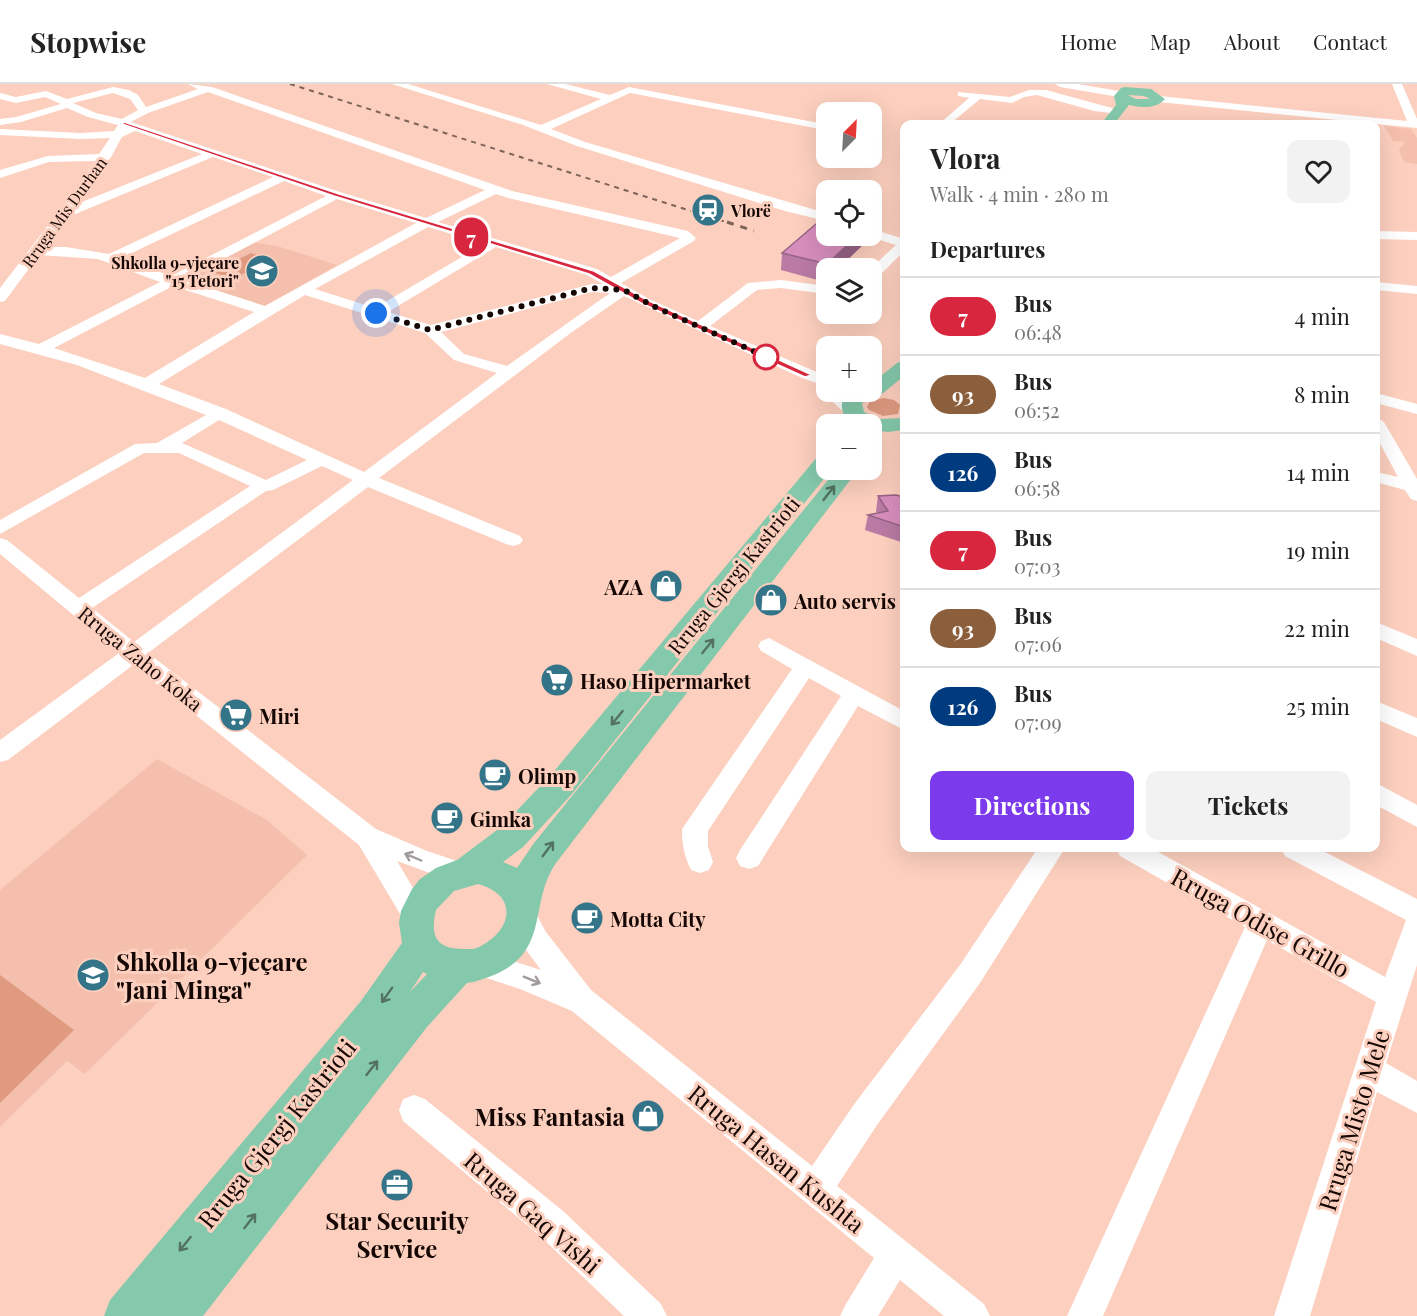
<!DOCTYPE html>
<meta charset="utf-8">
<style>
:root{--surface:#fff;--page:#f2f2f2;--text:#222;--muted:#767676;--line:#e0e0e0;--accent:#7c3aed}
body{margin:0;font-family:"Playfair Display",serif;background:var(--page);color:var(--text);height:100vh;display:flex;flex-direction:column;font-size:22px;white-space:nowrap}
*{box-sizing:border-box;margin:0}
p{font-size:20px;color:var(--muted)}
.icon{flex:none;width:33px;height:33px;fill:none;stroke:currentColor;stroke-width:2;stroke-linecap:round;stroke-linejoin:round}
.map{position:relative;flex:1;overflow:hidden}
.drawer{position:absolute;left:900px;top:36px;width:480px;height:732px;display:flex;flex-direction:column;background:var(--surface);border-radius:12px;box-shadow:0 6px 24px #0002}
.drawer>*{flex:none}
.badge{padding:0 12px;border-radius:20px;font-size:21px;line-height:39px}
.needle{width:39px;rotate:24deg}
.controls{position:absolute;left:816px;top:18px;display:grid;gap:12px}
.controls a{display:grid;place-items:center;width:66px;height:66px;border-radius:12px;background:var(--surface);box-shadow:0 6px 24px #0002;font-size:30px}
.you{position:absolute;width:30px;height:30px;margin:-15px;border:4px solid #fff;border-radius:50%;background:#1a73e8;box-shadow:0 0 0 9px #1a73e833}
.map>.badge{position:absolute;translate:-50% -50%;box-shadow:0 0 0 3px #fff}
h2{padding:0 30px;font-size:22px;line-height:54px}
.round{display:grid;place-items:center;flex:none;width:63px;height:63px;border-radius:12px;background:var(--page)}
.head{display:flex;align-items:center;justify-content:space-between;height:102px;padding:0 30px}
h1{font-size:28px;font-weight:700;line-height:45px}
.action{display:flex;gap:12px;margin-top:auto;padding:12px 30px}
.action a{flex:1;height:69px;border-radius:12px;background:var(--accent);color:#fff;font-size:24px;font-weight:700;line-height:69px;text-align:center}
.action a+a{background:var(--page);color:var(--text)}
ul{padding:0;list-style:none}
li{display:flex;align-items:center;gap:18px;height:78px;padding:0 30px;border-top:2px solid var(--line)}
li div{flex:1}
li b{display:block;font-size:22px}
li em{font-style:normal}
li .badge{min-width:66px;font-weight:700;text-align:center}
header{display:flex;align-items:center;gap:36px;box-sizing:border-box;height:84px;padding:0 30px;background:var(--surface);border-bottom:2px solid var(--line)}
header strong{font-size:28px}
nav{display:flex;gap:33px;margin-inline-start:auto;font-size:21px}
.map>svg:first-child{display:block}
</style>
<header>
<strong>Stopwise</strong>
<nav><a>Home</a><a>Map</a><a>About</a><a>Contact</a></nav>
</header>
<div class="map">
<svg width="1417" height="1232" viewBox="0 0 1417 1232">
<rect width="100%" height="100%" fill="#fccfbe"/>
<path fill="#f4c0ad" d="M1384,42L1411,45L1417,54V80L1404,78L1399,66L1405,58L1393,57Z
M253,158L277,162L337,181L261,224L216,209L224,204L185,192Z
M157,675L267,736L307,771L85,990L67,977L0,1043V806Z"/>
<path fill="#df9a80" d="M251,169L271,175L233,195L213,188Z
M884,314L894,316L900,321L898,330L883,332L869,326L867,323L870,317Z
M0,891L74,946L0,1019Z"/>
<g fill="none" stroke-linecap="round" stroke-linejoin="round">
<path fill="#fff" fill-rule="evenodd" d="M188,0L212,3L512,107L688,147L696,154L694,157L621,199L649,215L698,237L748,199L781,196L826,202V210L781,204L757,206L710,242L826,292V302L802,294L624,212L572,248L379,394L520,452L523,456L520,460L513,462L506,460L368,403L148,569L376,745L427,767L469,781L473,789L469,797L460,800L397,777L429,831L426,840L416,843L406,840L359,761L133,581L8,676L0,678V656L119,569L0,470V454L7,456L79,514L250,402L179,369H144L0,450V436L135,360L157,359L206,331L77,281L0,260V250L39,260L160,198L98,175L39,171L5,217L0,218V204L79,101L95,77L49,78L0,94V86L48,72L99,70L110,54L81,55L0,51V45L81,49L114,47L118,41L88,33L67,24L21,38L0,41V35L16,33L61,20L45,13L16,19L0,15V9L16,13L46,7L67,15L113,3L129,6L138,11L146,23L198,5ZM208,8L485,106L426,134L340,108L131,38L148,29ZM113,9L130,15L138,26L122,35L96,29L73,19ZM135,47L202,70L77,120L111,73L122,53ZM213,73L273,93L109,170L66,163H45L68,133ZM284,97L326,112L171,192L121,174ZM496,110L508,114L680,154L611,193L597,185L438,138ZM337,115L416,139L265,222L184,196ZM428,143L484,160L375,224L315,205ZM496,163L587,191L603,200H592L431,241L388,228ZM173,202L254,228L145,294L54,264ZM592,208L610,209L507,282L464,270L441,248ZM305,211L425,249L454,276L497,289L364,388L226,325L159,300ZM219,336L307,376L266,396L182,359ZM322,382L353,396L134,558L92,524L266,407L273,406Z
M392,0H408L541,41L601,15L547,0H565L610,11L629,3L819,39V43L815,44L630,9L551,45L585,58L826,129V137L785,127L577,62L523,41Z
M1055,0H1078L1119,7L1124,10L1119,13L1060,3Z
M1392,0H1402L1417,35V44L1159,18L1154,15L1159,12L1407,37Z
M1029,6H1046L1123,27L1118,30L1094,27L1037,11L1024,13L1012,19L980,15L950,40H939L969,14L958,12V8L1010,13Z
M872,145L904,155V167L877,194L872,195L871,184L896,161L867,152H872Z
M1376,147L1417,148V156L1376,155Z
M1376,198L1417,202V210L1376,206Z
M826,304V308H840L860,326L858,330H846L825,311L823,308Z
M1376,309L1417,320V330L1376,319Z
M1376,333L1384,338L1417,395V417L1411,415L1405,406L1376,398V388L1398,393L1376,352Z
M1376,538L1417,555V572L1376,554Z
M769,554L904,627V646L858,622L758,782L749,785L740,782L736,774L740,766L841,612L809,594L708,747V762L713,778L709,786L700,789L691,786C684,772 682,760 682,745L792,585L761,567L758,562L761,557Z
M1376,617L1417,634V653L1376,635Z
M1376,699L1417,721V743L1376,721Z
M1038,764H1065L980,899L877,1041L837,1102L984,1220L990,1232H944L900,1196L878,1232H840L846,1220L874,1174L572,927L520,905L471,889L467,880L471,871L481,867L541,886L526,866L511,835L514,826L524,823L534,826L546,848L591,906L812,1082L855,1019L960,881Z
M1116,764H1151L1385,893L1406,836L1285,772L1281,764H1317L1417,815V881L1386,979L1417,997V1029L1377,1008L1310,1232H1274L1376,918L1267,856L1103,1232H1067L1245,843L1120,772Z
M414,1011L425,1015L563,1127L661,1220L667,1232H624L539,1151L403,1037L399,1026L403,1015Z"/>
<path fill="#85c9ac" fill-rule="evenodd" d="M1125,3L1151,5L1165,15C1156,25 1142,24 1129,21L1114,40H1101L1116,21L1114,12L1121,4ZM1128,11L1144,12L1150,15H1136Z
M904,277V292L882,310L873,312L862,319L864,328L879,335L904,334V346L888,348L872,346V340C866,340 857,342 852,339C840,333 837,313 852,308C857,306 866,308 872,308V299L897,279Z
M826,370V386H831L572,710L523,763L503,778L517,784L534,759L836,386H858L556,779C528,820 551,867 494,891C485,894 477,898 467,899L427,943L203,1232H104L110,1216L361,917L402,859L399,839L401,827L412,805L420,795L436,784L457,776L501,743L550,692L818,372ZM478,800C518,811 513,845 481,862C475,866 469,865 463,865C435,865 430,851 436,826L454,807ZM423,888L427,890L410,908Z"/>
<path stroke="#7f6359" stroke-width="2" stroke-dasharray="5 5" stroke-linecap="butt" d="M290,0L732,140"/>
<path stroke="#7f6359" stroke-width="3" stroke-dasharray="7 7" stroke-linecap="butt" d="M727,138L754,147"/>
</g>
<path fill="#b97aa3" d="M826,152H864L863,161L826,184V196L825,198L781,186L782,169Z
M878,412L904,413V459L865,446L868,431L877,429L876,427Z"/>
<path fill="#966384" d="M857,152H864L863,161L839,184H826V196L825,198L827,180Z"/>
<path fill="#d78ebd" stroke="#966384" stroke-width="1.5" d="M823,134L826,135V152H857L827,180L782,169Z
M896,411L904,413V443L868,431L888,427L878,412Z"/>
<defs><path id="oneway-shaft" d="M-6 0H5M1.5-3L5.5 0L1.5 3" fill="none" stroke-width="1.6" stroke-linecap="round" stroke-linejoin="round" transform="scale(1.5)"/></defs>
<g stroke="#537260">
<use href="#oneway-shaft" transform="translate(829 409) rotate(-52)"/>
<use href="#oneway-shaft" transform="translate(708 562) rotate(-51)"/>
<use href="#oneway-shaft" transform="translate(617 634) rotate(129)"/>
<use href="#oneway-shaft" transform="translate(548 765) rotate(-53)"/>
<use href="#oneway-shaft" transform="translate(387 911) rotate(125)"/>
<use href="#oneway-shaft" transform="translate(372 984) rotate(-52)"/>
<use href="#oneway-shaft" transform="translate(250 1137) rotate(-52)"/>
<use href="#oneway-shaft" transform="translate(185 1160) rotate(129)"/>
</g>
<g stroke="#a19c9b">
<use href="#oneway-shaft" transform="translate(413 773) rotate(-157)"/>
<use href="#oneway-shaft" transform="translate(532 896) rotate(22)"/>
</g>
<path fill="#d7263d" stroke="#fff" stroke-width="1.5" d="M124,38L339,110L594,187L647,216L812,291L805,293L641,219L589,190L334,112L122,40Z"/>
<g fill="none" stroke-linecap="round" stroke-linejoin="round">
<path stroke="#150704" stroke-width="6" stroke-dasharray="0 10.8" d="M376,229L430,246L592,204L624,206L655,223L769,274L766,273"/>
</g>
<defs>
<g id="station-disc" transform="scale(1.725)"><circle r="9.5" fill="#347488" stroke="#fccfbe"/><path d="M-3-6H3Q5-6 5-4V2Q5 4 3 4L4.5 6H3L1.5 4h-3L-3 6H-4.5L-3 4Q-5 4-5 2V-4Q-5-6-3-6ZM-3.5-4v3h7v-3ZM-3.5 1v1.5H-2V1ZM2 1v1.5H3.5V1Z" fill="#fff"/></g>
<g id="school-disc" transform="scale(1.725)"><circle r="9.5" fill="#347488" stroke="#fccfbe"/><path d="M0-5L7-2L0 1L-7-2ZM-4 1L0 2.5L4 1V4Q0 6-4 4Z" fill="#fff"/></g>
<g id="shop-disc" transform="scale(1.725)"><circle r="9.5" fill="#347488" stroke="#fccfbe"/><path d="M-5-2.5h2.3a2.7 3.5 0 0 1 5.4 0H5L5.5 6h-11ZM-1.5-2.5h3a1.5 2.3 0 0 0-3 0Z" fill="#fff"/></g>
<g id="supermarket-disc" transform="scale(1.725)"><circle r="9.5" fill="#347488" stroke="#fccfbe"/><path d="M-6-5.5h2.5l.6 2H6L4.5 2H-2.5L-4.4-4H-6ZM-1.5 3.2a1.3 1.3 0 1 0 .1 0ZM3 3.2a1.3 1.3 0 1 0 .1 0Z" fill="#fff"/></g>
<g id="cafe-disc" transform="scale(1.725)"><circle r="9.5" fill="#347488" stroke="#fccfbe"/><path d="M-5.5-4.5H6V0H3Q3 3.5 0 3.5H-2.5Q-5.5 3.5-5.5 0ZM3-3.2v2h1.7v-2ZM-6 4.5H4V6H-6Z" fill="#fff"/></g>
<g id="office-disc" transform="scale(1.725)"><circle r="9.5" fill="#347488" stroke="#fccfbe"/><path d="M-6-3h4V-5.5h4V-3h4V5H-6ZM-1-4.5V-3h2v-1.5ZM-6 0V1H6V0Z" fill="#fff"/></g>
</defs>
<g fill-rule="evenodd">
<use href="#station-disc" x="708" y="126"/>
<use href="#school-disc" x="262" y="187"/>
<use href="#shop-disc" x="666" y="502"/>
<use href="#shop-disc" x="771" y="516"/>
<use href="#supermarket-disc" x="557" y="596"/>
<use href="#supermarket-disc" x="236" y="631"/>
<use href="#cafe-disc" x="495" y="691"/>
<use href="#cafe-disc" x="447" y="734"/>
<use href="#cafe-disc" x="587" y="834"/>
<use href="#school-disc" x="93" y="891"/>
<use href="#shop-disc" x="648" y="1032"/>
<use href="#office-disc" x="397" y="1101"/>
</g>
<circle fill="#fff" stroke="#d7263d" stroke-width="3" cx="766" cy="273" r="12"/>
<g text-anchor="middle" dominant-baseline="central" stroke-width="6" stroke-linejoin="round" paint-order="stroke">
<g font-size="16" font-weight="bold" fill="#150704" stroke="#fccfbe" text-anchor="start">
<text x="731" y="126">Vlorë</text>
<text x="239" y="178" text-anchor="end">Shkolla 9-vjeçare<tspan x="239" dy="18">"15 Tetori"</tspan></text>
</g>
<g font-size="16" fill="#150704" stroke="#fccfbe">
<text transform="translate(64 128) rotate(-54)">Rruga Mis Durhan</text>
</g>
<g font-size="20" fill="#150704" stroke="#fccfbe">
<text transform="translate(733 491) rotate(-51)">Rruga Gjergj Kastrioti</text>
<text transform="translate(141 574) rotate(39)">Rruga Zaho Koka</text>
</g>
<g font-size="20" font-weight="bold" fill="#150704" stroke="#fccfbe" text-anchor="start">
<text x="643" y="502" text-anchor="end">AZA</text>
<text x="794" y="516">Auto servis</text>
<text x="580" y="596">Haso Hipermarket</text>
<text x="259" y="631">Miri</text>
<text x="518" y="691">Olimp</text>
<text x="470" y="734">Gimka</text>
<text x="610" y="834">Motta City</text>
</g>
<g font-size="24" fill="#150704" stroke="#fccfbe">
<text transform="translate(1261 838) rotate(29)">Rruga Odise Grillo</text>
<text transform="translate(1353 1036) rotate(-73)">Rruga Misto Mele</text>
<text transform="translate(276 1049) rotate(-51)">Rruga Gjergj Kastrioti</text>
<text transform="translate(777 1074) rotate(39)">Rruga Hasan Kushta</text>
<text transform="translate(533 1128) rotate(41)">Rruga Gaq Vishi</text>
</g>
<g font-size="24" font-weight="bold" fill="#150704" stroke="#fccfbe" text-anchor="start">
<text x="116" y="877">Shkolla 9-vjeçare<tspan x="116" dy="28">"Jani Minga"</tspan></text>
<text x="625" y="1032" text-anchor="end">Miss Fantasia</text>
<text x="397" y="1136" text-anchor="middle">Star Security<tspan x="397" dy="28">Service</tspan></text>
</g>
</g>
</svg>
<div class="controls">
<a><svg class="needle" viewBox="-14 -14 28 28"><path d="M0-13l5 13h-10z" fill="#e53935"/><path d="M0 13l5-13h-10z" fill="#767676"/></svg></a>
<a><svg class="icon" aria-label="locate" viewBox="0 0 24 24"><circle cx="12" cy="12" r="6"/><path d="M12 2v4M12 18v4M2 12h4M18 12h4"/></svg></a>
<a><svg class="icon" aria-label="layers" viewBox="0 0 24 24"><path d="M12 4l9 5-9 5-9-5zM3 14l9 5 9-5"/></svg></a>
<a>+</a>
<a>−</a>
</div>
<div class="you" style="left:376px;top:229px"></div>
<b class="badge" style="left:471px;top:153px;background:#d7263d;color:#fff">7</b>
<section class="drawer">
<div class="head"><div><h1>Vlora</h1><p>Walk · 4 min · 280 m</p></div><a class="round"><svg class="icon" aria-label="heart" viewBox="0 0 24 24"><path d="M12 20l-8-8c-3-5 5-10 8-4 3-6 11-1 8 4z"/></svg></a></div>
<h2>Departures</h2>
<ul>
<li><span class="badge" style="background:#d7263d;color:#fff">7</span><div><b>Bus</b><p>06:48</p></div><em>4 min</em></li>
<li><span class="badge" style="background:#8b5e3c;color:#fff">93</span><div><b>Bus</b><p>06:52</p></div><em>8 min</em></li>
<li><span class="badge" style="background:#003b80;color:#fff">126</span><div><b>Bus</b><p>06:58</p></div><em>14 min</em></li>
<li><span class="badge" style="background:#d7263d;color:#fff">7</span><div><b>Bus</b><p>07:03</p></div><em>19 min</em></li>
<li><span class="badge" style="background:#8b5e3c;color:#fff">93</span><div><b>Bus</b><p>07:06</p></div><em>22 min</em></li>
<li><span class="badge" style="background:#003b80;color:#fff">126</span><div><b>Bus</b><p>07:09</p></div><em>25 min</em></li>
</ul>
<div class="action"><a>Directions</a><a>Tickets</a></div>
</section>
</div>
